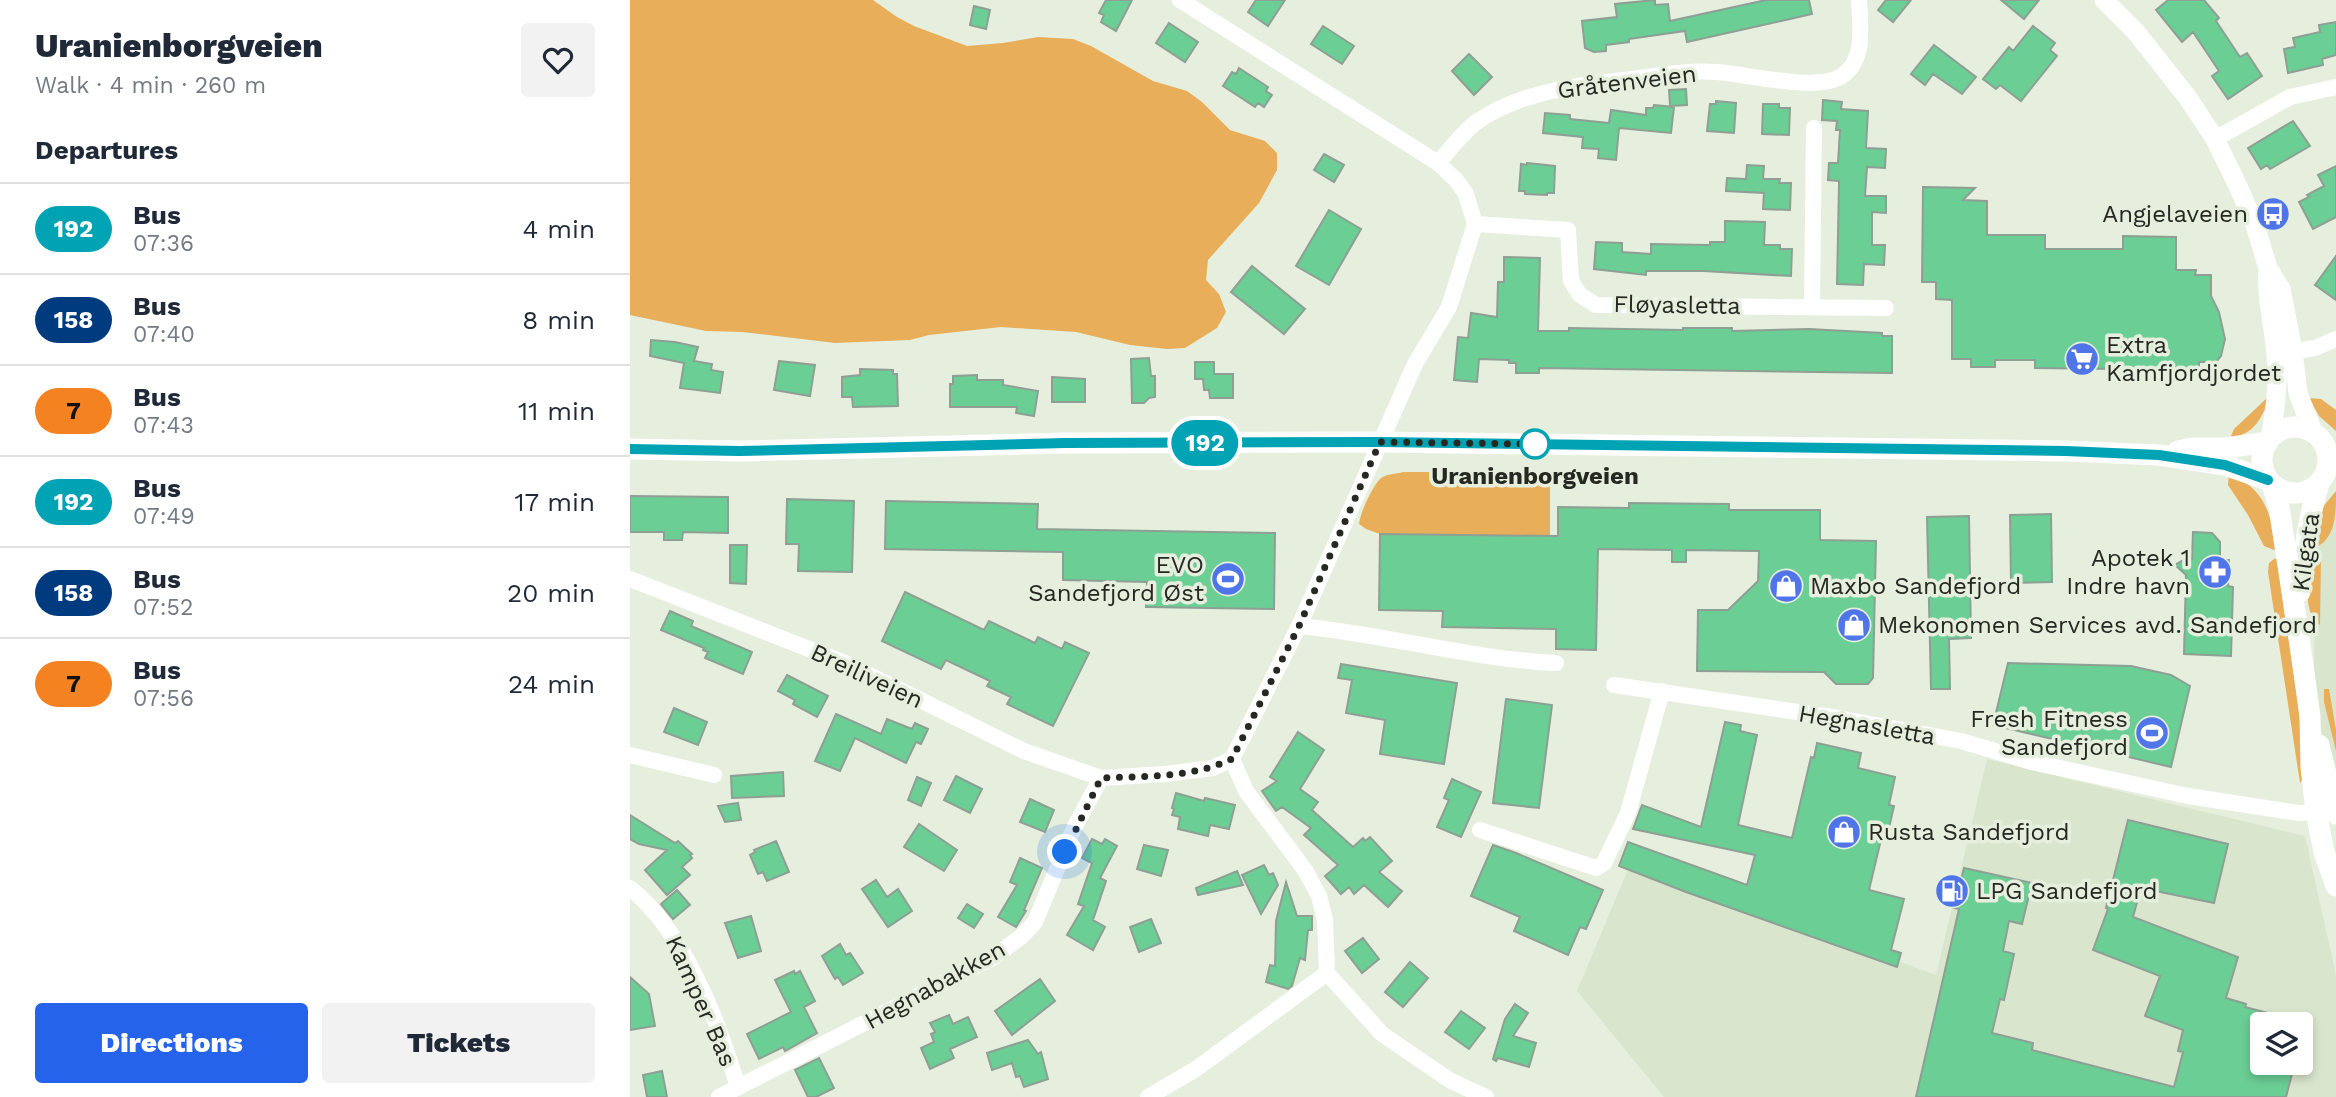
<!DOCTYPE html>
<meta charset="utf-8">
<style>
:root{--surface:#fff;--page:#f2f2f3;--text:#1f2937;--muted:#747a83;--line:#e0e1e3;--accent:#2563eb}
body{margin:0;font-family:"Work Sans",sans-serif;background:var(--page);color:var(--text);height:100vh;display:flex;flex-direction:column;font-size:26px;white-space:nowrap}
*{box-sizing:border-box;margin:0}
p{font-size:23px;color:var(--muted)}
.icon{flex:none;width:38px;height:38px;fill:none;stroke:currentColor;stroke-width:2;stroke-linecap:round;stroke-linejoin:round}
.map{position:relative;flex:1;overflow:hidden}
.drawer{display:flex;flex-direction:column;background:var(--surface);width:630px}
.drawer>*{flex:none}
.badge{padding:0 14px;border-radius:23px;font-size:24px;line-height:46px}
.tools{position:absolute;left:1620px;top:1012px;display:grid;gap:14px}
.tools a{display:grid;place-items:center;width:63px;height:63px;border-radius:7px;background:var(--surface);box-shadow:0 4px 10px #0003;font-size:35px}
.you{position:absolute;width:35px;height:35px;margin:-18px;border:5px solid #fff;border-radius:50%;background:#1a73e8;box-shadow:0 0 0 10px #1a73e833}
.map>.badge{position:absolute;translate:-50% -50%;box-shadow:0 0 0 4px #fff}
h2{padding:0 35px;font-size:26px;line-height:63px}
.round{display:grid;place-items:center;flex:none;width:74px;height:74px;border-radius:7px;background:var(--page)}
.summary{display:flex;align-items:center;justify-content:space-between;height:119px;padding:0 35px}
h1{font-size:33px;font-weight:800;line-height:52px}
.cta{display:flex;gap:14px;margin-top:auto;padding:14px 35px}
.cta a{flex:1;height:80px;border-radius:7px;background:var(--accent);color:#fff;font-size:28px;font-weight:800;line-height:80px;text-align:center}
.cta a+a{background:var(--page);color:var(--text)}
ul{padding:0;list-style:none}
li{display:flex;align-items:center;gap:21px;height:91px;padding:0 35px;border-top:2px solid var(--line)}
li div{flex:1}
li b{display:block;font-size:26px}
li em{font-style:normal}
li .badge{min-width:77px;font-weight:700;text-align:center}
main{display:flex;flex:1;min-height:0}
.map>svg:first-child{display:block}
</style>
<main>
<section class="drawer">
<div class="summary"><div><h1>Uranienborgveien</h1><p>Walk · 4 min · 260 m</p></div><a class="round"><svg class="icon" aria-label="heart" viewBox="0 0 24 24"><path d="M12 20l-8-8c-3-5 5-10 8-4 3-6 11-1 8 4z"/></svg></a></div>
<h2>Departures</h2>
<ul>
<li><span class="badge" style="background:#00a3b4;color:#fff">192</span><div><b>Bus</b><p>07:36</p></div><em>4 min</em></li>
<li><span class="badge" style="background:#003b80;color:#fff">158</span><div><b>Bus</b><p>07:40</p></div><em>8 min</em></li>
<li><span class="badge" style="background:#f58220;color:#111">7</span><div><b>Bus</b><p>07:43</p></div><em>11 min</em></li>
<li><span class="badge" style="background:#00a3b4;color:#fff">192</span><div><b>Bus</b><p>07:49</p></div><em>17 min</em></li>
<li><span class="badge" style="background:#003b80;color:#fff">158</span><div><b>Bus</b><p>07:52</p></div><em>20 min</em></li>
<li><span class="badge" style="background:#f58220;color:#111">7</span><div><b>Bus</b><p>07:56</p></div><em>24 min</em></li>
</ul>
<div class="cta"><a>Directions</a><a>Tickets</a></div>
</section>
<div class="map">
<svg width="1706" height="1097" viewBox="0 0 1706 1097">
<rect width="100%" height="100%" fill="#e6efdd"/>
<path fill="#d9e6cd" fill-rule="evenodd" d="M1706,501V787L1685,707L1684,664L1686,538Z
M1357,759L1675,836L1706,975V1097H1034L947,991L1001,862L1306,975ZM1633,1024H1671V1062H1633Z"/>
<path fill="#e8ae5a" d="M0,0H243L267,17L284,26L337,46L373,43L408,37L443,39L461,46L523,81L557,91L572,102L600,130L635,141L647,153V170L629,203L578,260L576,280L589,294L596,312L587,328L555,348L537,349L500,345L446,332L371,327L299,335L280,340L205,343L112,332L76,331L0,315Z
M1637,398L1639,399C1631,420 1624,433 1602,438L1601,436L1604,429Z
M1679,398L1691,399L1706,410V431L1689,416Z
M773,472H920V536L750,534L736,529L729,524C730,513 743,485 751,478C756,474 766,474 773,472Z
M1599,473C1637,491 1639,512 1648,550H1644L1634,546L1618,515L1598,485Z
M1706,491C1706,513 1706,540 1684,548L1692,508Z
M1648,558C1654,632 1673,704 1674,778L1670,783L1638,572L1639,563L1644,559Z
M1680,558L1691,559L1690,625C1671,612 1679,578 1680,558Z
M1694,689H1699L1706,730V751L1694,702Z"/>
<path fill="#6bce95" stroke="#8e9f94" stroke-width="2" d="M476,0H502L486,31L471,22L474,15L469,13Z
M626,0H655L638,26L618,12Z
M1025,0V5L1038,4L1040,21L1136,0H1179L1182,14L1057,42L1055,31L999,39V42L976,45V51L964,52L955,48L952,21L987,17L985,4Z
M1256,0H1281L1263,22L1248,10Z
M1371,0H1409L1394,19Z
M1538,0H1574L1589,18L1586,21L1610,57L1617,53L1632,76L1598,99L1582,76L1589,71L1563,32L1552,42L1526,10Z
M344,6L360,10L356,29L340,25Z
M1706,22V55L1692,59L1693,65L1658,73L1654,49L1665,47L1663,38L1690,32L1689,25Z
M539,23L568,42L555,62L526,43Z
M693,26L724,46L712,64L681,44Z
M1403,26L1425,43L1420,50L1427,56L1391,101L1370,85L1366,89L1353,79L1379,47L1383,51Z
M1304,45L1346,77L1332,94L1303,74L1295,85L1281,74Z
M839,54L862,77L844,95L822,71Z
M609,68L638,87L636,91L642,95L634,107L628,103L625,107L593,86L602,72L606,74Z
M1056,89L1057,105L1040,106L1039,90Z
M1193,100L1212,102L1211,109L1238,111L1236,148L1256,149L1255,168L1237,167L1235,196H1256V213L1242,212V245H1255L1254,265L1234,264L1233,285L1207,284L1209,184V181L1198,180L1199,163H1208L1210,130H1206L1207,121L1192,120Z
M1086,101L1106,103L1104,133L1077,131L1080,104H1086Z
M1133,104H1149V108H1160L1159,135L1132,134Z
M1024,105L1044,107L1041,133L989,128L986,160L968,158L969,149L952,148L953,137L913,133L915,113L940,115V119L979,123L981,110L1016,115V108H1023Z
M1663,121L1680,146L1640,169L1637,165L1631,169L1618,148Z
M694,154L714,165L704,182L684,170Z
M897,163L925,166L924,193H917V195L895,194V191H889L891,164L897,165Z
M1117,165L1134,166L1133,179H1150L1149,183H1161L1160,210L1133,209L1134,193L1096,191L1097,178L1116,179Z
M1706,166V217L1683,229L1669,202L1679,197L1677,195L1694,186L1688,175Z
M1293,187L1345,188L1333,200L1357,201V235H1415V249H1493V236L1546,237V270H1566L1565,275H1581V296L1589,312L1595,339L1591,356L1586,362H1569V370L1405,368V360H1365V367H1341V359H1322V300L1306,299V282H1292Z
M699,210L731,229L699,285L666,266Z
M1095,221L1135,222L1134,245H1150V249H1162L1161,276L1073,271H1016V275L964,269L966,242L992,243V252L1021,254V244L1080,245V242H1095Z
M1706,256V300L1685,285Z
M874,257L910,258L908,331H939V328L1053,330V328H1102V331L1179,329L1252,333V336H1262V373L909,368V373H886V363H879V360L849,359L847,382L824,380L828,337L838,338L841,313L867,317L868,282H874Z
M622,266L675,309L654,334L601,292Z
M21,340L45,342L68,347L64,361L82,364L81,370L93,372L90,393L50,388L54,363L20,356Z
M519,358L521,376H525V397L519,398L514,403H502L501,359Z
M149,361L185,365L180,396L144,390Z
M565,362H584V374H603V398H580L579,390H574L573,379H565Z
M230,369L263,370V374H267L268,406L223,407L222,397H212V377L230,375Z
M347,375V380H373V385L408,391L404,416L386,413L387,407H320V384H323V376Z
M422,377L455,379V402H422Z
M0,496L98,497V533L53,532L52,540H34V532H0Z
M157,499L224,501L222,572L168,571L169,544H156Z
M256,501L408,504L407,529L645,533L644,609L516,607L517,582L433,580V552L255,549Z
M999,503L1099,504V510H1190V540L1246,541L1243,678L1238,684H1206L1194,672L1067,671L1068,610H1098L1128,581L1129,551L1056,550V562H1042V550L968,549L966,650L926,649V629L812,627L813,611L749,610L750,534L928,536V507L999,508Z
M1421,514L1422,582L1381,583L1380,515Z
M1339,516L1341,638L1319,639L1320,689H1301L1297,517Z
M1563,532L1582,533L1590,542V560H1599L1598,586L1603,587L1601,656L1554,654L1556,575L1545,565L1555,559H1562Z
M100,545H117L116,584L100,583Z
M275,592L354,630L359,621L405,643L408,637L432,649L435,642L459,653L423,726L377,704L381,697L357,686L360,681L316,660L311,669L252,641Z
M40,611L63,621L61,626L122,652L113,674L75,658L78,652L73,650L74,648L31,630Z
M1378,663L1501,666L1541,675L1560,686L1541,767L1363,725Z
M711,664L827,683L814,764L750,754L755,720L716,713L722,680L708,678Z
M157,675L198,696L187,717L163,704L165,700L148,691Z
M876,699L922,705L909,808L863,803Z
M44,708L77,722L68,745L34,732Z
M206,714L251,734L257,719L282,729L285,723L298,729L291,744L286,742L276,763L225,738L210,771L185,761Z
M1095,722L1111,725L1110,731L1127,735L1108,825L1162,838L1181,757L1184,758L1187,743L1231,753L1228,768L1265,777L1259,805L1264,806L1259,828L1254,827L1239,890L1274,899L1261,950L1271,953L1267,967L1056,892L989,866L998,842L1117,885L1125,855L1003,829L1012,805L1071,827Z
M668,732L694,750L670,789L688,802L682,810L723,847L733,838L735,841L740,837L762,861L749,872L772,891L758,907L734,885L724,894L719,887L711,894L695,876L708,865L674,835L681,828L652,807L646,811L632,791L647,781L640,777Z
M153,772L154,796L102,798L101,776Z
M326,776L352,789L340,813L314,800Z
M287,777L301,783L291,806L278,800Z
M822,779L851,792L831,837L807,827L819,800L814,798Z
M546,793L574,801L575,798L605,805L599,829L580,825L578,836L548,829L550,817L542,815L544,809L542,808Z
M400,799L424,810L415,832L390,822Z
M108,803L111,820L95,822L88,806Z
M0,815L45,843L48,841L62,854L60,855L62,858L52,867L60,875L37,895L15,870L37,850L9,844L0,839Z
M1498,820L1598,844L1584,903L1511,888L1503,917L1608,957L1596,998L1616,1004L1615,1007L1661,1019L1660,1024H1633V1062H1656L1654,1067L1663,1070L1656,1097H1286L1329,909L1324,908L1334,868L1402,883L1392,924L1379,921L1373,951L1384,954L1374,1000L1370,999L1362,1033L1403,1043L1402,1050L1544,1087L1553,1052L1548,1051L1553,1030L1515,1016L1530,976L1463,950L1478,909L1476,908Z
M289,824L327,850L314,871L274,847Z
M462,839L472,844L475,839L487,846L470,878L476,881L463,920L475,927L463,950L437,935L454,906L448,904L462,863L452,858Z
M146,841L159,872L137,881L133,872L128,874L120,855L125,852L124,850Z
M514,845L538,850L531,876L507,869Z
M863,845L886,853L973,890L956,929L950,927L938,955L884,931L890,917L841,896Z
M390,858L412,868L394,910L396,911L386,927L368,917L387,885L380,882Z
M634,865L639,875L643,873L648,885L631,914L612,875Z
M607,871L613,885L568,895L566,888Z
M246,880L257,897L268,889L282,911L258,927L232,889Z
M656,882L667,916H682V930H678L675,960L670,958L662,986L658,989L636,982L640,965L645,966L646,921Z
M47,890L60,905L43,919L31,904Z
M337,904L353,914L344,928L328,918Z
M121,916L131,951L108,958L95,923Z
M521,919L531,943L509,952L500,927Z
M733,938L749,959L732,973L715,951Z
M210,944L216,955L220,953L233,973L213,985L208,977L205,979L192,956Z
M780,962L798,978L773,1007L755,992Z
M164,971L165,974L170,971L185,1001L174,1007L187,1033L155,1051L153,1047L129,1059L117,1034L161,1012L145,980Z
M0,977L19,994L25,1026L0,1030Z
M410,979L425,1001L382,1035L365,1011Z
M885,1004L898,1013L883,1036L906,1043L899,1067L868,1058L866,1061L863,1059L875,1019Z
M831,1011L855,1028L839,1049L815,1032Z
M319,1015L323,1024L338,1017L347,1037L320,1049L324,1058L300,1069L291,1048L304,1042L301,1034L305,1032L300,1023Z
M398,1040L408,1054L411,1052L418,1079L394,1087L390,1076L386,1077L382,1063L362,1070L357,1053Z
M189,1058L204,1088L186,1097H178L165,1070Z
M32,1071L37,1097H17L13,1075Z"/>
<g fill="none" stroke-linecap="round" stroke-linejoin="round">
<path stroke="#fff" stroke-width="16" d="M550,0L808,163L826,180L836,194L845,224L819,307L785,364L669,626L602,759
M1585,139L1660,97L1706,87
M808,163C820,150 833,131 848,121C892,91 950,85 1002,79C1029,75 1059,70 1087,72C1117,74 1189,93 1213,75C1236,59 1230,24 1229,0
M845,224L938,230L941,281L950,295L966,305L1256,308
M1182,307L1184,128
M1652,353L1685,348L1706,339
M0,579L215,663L394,751L471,778L535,774L583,768L602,759
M669,626C755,634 839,659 926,663
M984,685L1208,718L1331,741L1402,762L1558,796L1669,813L1686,812
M0,755L84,775
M850,830L966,868L974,863L998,813L1032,691
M0,888C55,932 88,1021 108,1087
M697,973L752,1034L821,1081L856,1097
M89,1097L364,957L392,936L405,922L444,828L471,778
M518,1097L566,1069L697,973L695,920L689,896L675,870L616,791L602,759"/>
<path stroke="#fff" stroke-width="19" d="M1474,0L1506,32L1558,98L1585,139L1607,184L1625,225L1638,268L1651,289L1663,351L1668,393L1683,432
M1638,268C1636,302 1644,324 1646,356C1649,385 1645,410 1640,439"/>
<path stroke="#fff" stroke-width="21" d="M1632 460a33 33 0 1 1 66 0a33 33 0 1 1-66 0Z
M0,449L109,451L435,443L750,442L1436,451L1529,455L1595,465L1638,480
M1548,451L1562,448H1595L1638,442
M1642,484L1649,507L1670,644L1680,716L1681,767L1686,812L1694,852L1706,886
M1670,592C1673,555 1678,519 1689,484
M1689,745L1706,814"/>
</g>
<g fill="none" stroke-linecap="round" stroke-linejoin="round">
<g stroke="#fff" stroke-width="16">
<path id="line" d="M0,449L109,451L435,443L750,442L1436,451L1529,455L1595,465L1638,480"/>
</g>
<use href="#line" stroke="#00a3b4" stroke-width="10"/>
<path stroke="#252922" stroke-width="7" stroke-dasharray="0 12.6" d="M435,852L471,778C515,776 562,778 602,759L669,626L750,442L905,444"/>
</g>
<defs>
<g id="bus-disc" transform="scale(1.75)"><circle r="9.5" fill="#4f75e9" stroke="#e6efdd"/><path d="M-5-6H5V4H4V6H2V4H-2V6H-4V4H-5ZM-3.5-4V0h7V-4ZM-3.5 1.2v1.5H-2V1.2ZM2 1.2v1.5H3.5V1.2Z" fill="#fff"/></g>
<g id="supermarket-disc" transform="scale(1.75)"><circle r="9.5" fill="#4f75e9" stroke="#e6efdd"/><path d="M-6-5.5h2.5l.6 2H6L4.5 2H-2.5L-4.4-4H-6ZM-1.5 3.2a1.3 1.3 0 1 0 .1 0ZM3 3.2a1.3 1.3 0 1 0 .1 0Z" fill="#fff"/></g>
<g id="pharmacy-disc" transform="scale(1.75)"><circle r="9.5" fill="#4f75e9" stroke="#e6efdd"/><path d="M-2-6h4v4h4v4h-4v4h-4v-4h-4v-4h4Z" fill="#fff"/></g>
<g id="stadium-disc" transform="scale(1.75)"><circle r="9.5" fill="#4f75e9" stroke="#e6efdd"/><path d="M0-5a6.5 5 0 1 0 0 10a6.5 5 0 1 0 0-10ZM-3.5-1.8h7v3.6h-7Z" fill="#fff"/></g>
<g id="shop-disc" transform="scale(1.75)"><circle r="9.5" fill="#4f75e9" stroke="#e6efdd"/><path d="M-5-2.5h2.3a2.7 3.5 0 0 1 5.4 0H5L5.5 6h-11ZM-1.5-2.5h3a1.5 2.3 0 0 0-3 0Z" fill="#fff"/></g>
<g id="fuel-disc" transform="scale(1.75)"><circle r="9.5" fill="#4f75e9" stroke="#e6efdd"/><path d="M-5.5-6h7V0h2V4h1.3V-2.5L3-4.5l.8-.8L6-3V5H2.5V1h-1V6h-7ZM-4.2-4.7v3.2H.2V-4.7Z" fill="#fff"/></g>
</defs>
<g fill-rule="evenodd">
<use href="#bus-disc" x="1643" y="214"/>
<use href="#supermarket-disc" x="1452" y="359"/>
<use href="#pharmacy-disc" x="1585" y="572"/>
<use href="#stadium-disc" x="598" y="579"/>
<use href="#shop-disc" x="1156" y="586"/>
<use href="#shop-disc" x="1224" y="625"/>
<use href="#stadium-disc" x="1522" y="733"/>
<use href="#shop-disc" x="1214" y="832"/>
<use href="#fuel-disc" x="1322" y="891"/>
</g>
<circle fill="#fff" stroke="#00a3b4" stroke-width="3.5" cx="905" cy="444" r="14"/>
<g text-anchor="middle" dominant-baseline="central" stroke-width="7" stroke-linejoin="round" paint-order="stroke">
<g font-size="24" fill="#252922" stroke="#e6efdd">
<text transform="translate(997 82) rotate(-7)">Gråtenveien</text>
<text transform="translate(1047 305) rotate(1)">Fløyasletta</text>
<text transform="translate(1676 552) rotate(-82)">Kilgata</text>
<text transform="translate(237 676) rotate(25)">Breiliveien</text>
<text transform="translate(1237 725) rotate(10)">Hegnasletta</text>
<text transform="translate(305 985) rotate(-29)">Hegnabakken</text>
<text transform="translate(71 1001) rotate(66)">Kamper Bas</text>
</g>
<g font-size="24" fill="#252922" stroke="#e6efdd" text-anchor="start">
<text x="1618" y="214" text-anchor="end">Angjelaveien</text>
<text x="1476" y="345">Extra<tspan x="1476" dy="28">Kamfjordjordet</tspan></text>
<text x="1560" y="558" text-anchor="end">Apotek 1<tspan x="1560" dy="28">Indre havn</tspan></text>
<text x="574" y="565" text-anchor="end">EVO<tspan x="574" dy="28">Sandefjord Øst</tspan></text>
<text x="1180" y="586">Maxbo Sandefjord</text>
<text x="1248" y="625">Mekonomen Services avd. Sandefjord</text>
<text x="1498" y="719" text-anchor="end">Fresh Fitness<tspan x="1498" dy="28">Sandefjord</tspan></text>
<text x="1238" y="832">Rusta Sandefjord</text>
<text x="1346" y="891">LPG Sandefjord</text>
</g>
<g font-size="24" font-weight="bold" fill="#252922" stroke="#e6efdd">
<text x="905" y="476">Uranienborgveien</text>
</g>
</g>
</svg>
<div class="tools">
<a><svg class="icon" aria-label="layers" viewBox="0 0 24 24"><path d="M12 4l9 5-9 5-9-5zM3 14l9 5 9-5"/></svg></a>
</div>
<div class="you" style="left:435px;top:852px"></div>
<b class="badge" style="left:575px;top:443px;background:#00a3b4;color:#fff">192</b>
</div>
</main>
